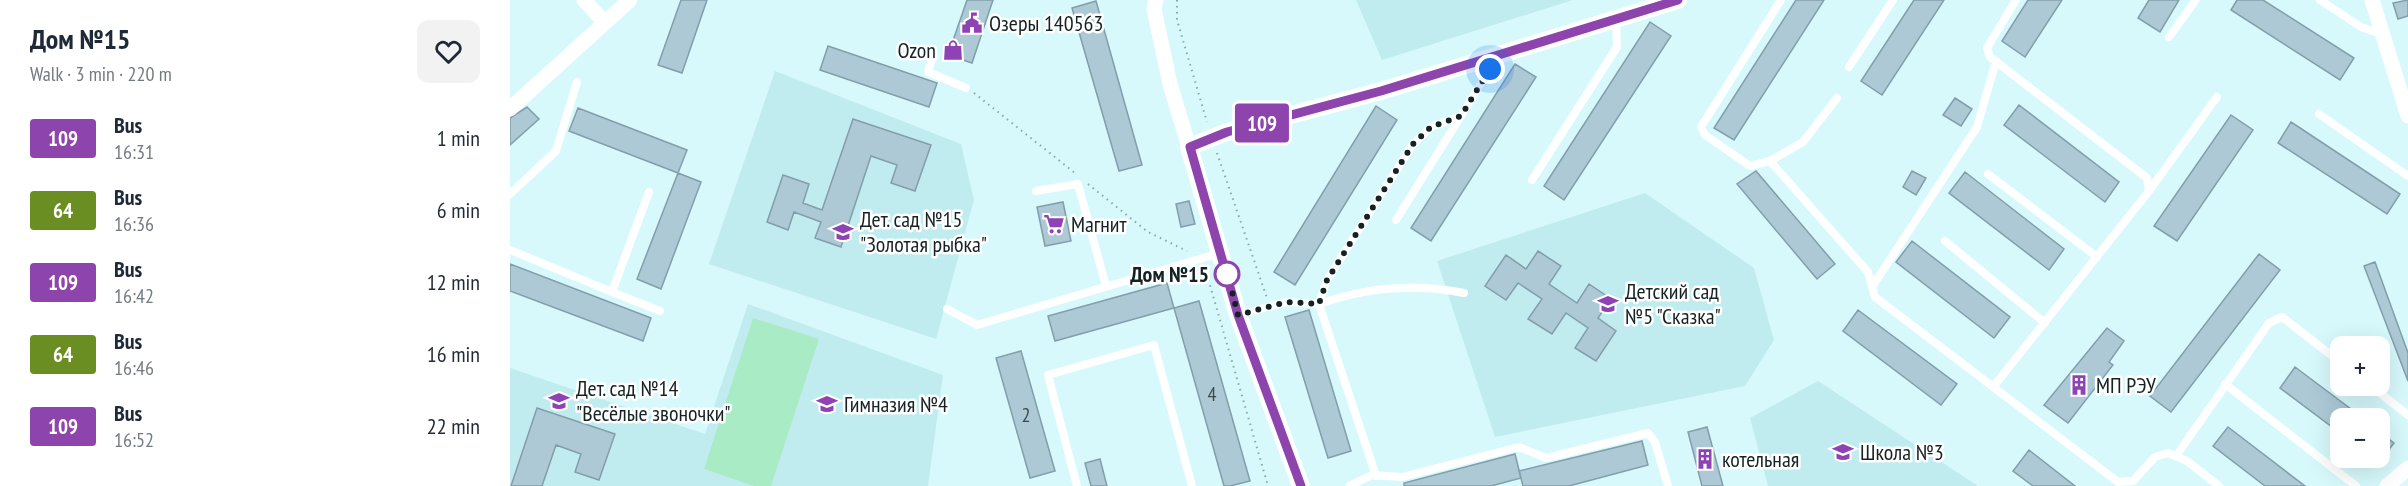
<!DOCTYPE html>
<meta charset="utf-8">
<style>
:root{--surface:#fff;--page:#f2f2f3;--text:#1f2937;--muted:#747a83}
body{margin:0;font-family:"PT Sans Narrow",sans-serif;background:var(--page);color:var(--text);height:100vh;display:flex;flex-direction:column;font-size:22px;white-space:nowrap}
*{box-sizing:border-box;margin:0}
p{font-size:20px;color:var(--muted)}
.icon{flex:none;width:33px;height:33px;fill:none;stroke:currentColor;stroke-width:2;stroke-linecap:round;stroke-linejoin:round}
.map{position:relative;flex:1;overflow:hidden}
.details{display:flex;flex-direction:column;background:var(--surface);width:510px}
.details>*{flex:none}
.badge{padding:0 12px;border-radius:4px;font-size:21px;line-height:39px}
.buttons{position:absolute;left:1820px;top:336px;display:grid;gap:12px}
.buttons a{display:grid;place-items:center;width:60px;height:60px;border-radius:12px;background:var(--surface);box-shadow:0 6px 24px #0002;font-size:30px}
.you{position:absolute;width:30px;height:30px;margin:-15px;border:4px solid #fff;border-radius:50%;background:#1a73e8;box-shadow:0 0 0 9px #1a73e833}
.map>.badge{position:absolute;translate:-50% -50%;box-shadow:0 0 0 3px #fff}
.round{display:grid;place-items:center;flex:none;width:63px;height:63px;border-radius:12px;background:var(--page)}
.overview{display:flex;align-items:center;justify-content:space-between;height:102px;padding:0 30px}
h1{font-size:28px;font-weight:700;line-height:45px}
ul{padding:0;list-style:none}
li{display:flex;align-items:center;gap:18px;height:72px;padding:0 30px}
li div{flex:1}
li b{display:block;font-size:22px}
li em{font-style:normal}
li .badge{min-width:66px;font-weight:700;text-align:center}
main{display:flex;flex:1;min-height:0}
.map>svg:first-child{display:block}
</style>
<main>
<section class="details">
<div class="overview"><div><h1>Дом №15</h1><p>Walk · 3 min · 220 m</p></div><a class="round"><svg class="icon" aria-label="heart" viewBox="0 0 24 24"><path d="M12 20l-8-8c-3-5 5-10 8-4 3-6 11-1 8 4z"/></svg></a></div>
<ul>
<li><span class="badge" style="background:#8e44ad;color:#fff">109</span><div><b>Bus</b><p>16:31</p></div><em>1 min</em></li>
<li><span class="badge" style="background:#6b8e23;color:#fff">64</span><div><b>Bus</b><p>16:36</p></div><em>6 min</em></li>
<li><span class="badge" style="background:#8e44ad;color:#fff">109</span><div><b>Bus</b><p>16:42</p></div><em>12 min</em></li>
<li><span class="badge" style="background:#6b8e23;color:#fff">64</span><div><b>Bus</b><p>16:46</p></div><em>16 min</em></li>
<li><span class="badge" style="background:#8e44ad;color:#fff">109</span><div><b>Bus</b><p>16:52</p></div><em>22 min</em></li>
</ul>
</section>
<div class="map">
<svg width="1898" height="486" viewBox="0 0 1898 486">
<rect width="100%" height="100%" fill="#d7f9fc"/>
<path fill="#c0ecf0" d="M846,0H1063L872,60Z
M265,71L451,144L464,200L426,339L199,264Z
M1135,193L1244,268L1264,340L1235,386L985,437L927,261Z
M238,304L433,375L418,486H0V368L195,434Z
M1308,381L1468,486H1258L1240,418Z"/>
<path fill="#a9ebc5" d="M243,318L309,339L261,486H244L194,469Z"/>
<path fill="#acc9d5" stroke="#829eaa" stroke-width="1.5" d="M171,0H197L172,73L148,65Z
M457,0H483L462,63L438,55Z
M1286,0H1314L1224,140L1204,128Z
M1404,0H1434L1372,95L1351,81Z
M1518,0H1552L1515,57L1492,41Z
M1639,0H1669L1650,32L1628,18Z
M1727,0H1753L1844,58L1830,80L1721,10Z
M1898,0V16L1888,19L1883,3Z
M586,1L632,165L609,171L562,8Z
M1140,22L1161,36L1054,200L1034,186Z
M318,46L427,83L419,107L310,70Z
M1005,64L1026,77L921,241L901,228Z
M1445,98L1462,109L1451,126L1433,115Z
M1509,105L1609,182L1595,202L1494,125Z
M866,106L887,120L785,285L764,272Z
M17,107L29,119L0,145V118Z
M68,108L177,150L168,173L59,131Z
M1721,115L1743,130L1667,241L1644,226Z
M343,119L421,145L405,191L381,183L387,165L361,156L331,247L305,238L311,222L284,212L278,230L257,222L273,175L299,184L293,203L312,210Z
M1781,122L1890,194L1877,214L1768,143Z
M1246,171L1325,264L1307,279L1227,184Z
M1402,171L1416,178L1406,195L1393,187Z
M1455,172L1554,249L1539,270L1439,193Z
M168,173L191,182L151,289L127,279Z
M679,201L685,224L671,227L666,204Z
M553,202L561,241L535,246L527,207Z
M1402,241L1500,317L1484,338L1386,262Z
M1028,251L1051,266L1039,284L1067,303L1079,284L1101,299L1088,318L1106,331L1086,361L1065,348L1078,328L1056,313L1042,334L1018,319L1032,299L1008,283L996,300L975,286L996,255L1016,269Z
M1749,254L1770,270L1661,412L1640,396Z
M1865,262L1898,353V381L1854,266Z
M0,264L141,318L133,341L0,291Z
M657,283L664,308L545,341L538,316Z
M689,301L740,481L720,486H714L664,308Z
M799,310L841,451L818,458L775,317Z
M1348,310L1447,384L1431,405L1333,331Z
M1597,328L1614,341L1599,362L1603,365L1558,423L1534,405Z
M511,351L545,471L520,478L486,358Z
M1785,367L1853,418H1830V433L1770,388Z
M27,408L105,434L89,480L65,472L71,454L46,445L32,486H1Z
M1197,427L1213,486H1192L1178,432Z
M1718,427L1795,486H1755L1703,446Z
M1869,431L1884,443L1869,462Z
M1132,441L1138,465L1059,486H1013L1009,471Z
M1519,450L1565,486H1523L1503,471Z
M1005,454L1011,478L981,486H894V483Z
M590,459L597,486H581L575,463Z"/>
<g fill="none" stroke-linecap="round" stroke-linejoin="round">
<path stroke="#8ca6a8" stroke-width="2" stroke-dasharray="1.5 4.5" stroke-linecap="butt" d="M667,0V20L697,122
M464,93L565,173
M707,153L757,298
M578,184L638,232L677,251
M695,268L758,486"/>
<path stroke="#fff" stroke-width="8" d="M1271,0L1191,127L1195,135L1240,166L1260,161L1358,272L1365,297L1608,482L1623,481L1645,457L1658,453L1677,461L1709,486
M1810,0L1851,27L1871,34
M1659,37L1686,0
M423,56L418,72L456,88
M1339,67L1383,0
M1809,114L1898,176
M1260,161L1293,142L1327,98
M1478,174L1587,257
M1022,180L1107,47L1106,19
M526,191L568,184L596,286
M1639,191L1707,97
M0,194L46,151L67,82
M886,220L951,116
M1435,241L1535,323
M0,250L102,292L139,192
M1362,287L1467,127L1486,61
M102,292L150,311
M809,304L817,280L903,144L921,127L951,116L986,58
M809,304C857,287 904,283 954,293
M437,309L467,325L710,253
M728,315L777,302L809,304L866,476
M1715,384L1846,486
M1484,386L1639,191L1637,178L1480,57L1477,48L1506,0
M1861,386L1898,415
M1666,456L1759,323L1772,317L1830,362
M567,486L538,375L644,345L682,486
M839,486L862,475L892,477L1009,447L1036,458L1138,433L1145,442L1158,486"/>
<path stroke="#fff" stroke-width="15" d="M74,0L94,22
M646,0L644,9L660,84L679,147
M1862,0L1898,116
M0,109L120,0
M1877,486L1898,468"/>
<path stroke="#fff" stroke-width="18" d="M791,486L728,315L679,147L717,132L871,91L1168,0"/>
</g>
<g fill="none" stroke-linecap="round" stroke-linejoin="round">
<g stroke="#fff" stroke-width="14">
<path id="line" d="M791,486L728,315L680,147L717,132L871,91L1168,0"/>
</g>
<use href="#line" stroke="#8e44ad" stroke-width="9"/>
<path stroke="#152223" stroke-width="6" stroke-dasharray="0 10.8" d="M717,274L716,268L728,315L777,302L809,304L817,280L903,144L921,127L951,116L980,69"/>
</g>
<defs>
<g id="civic-bare" transform="scale(1.62)"><path d="M-.6-6.5H3V-4.5H.6V-3L4-1V1h2V6H-6V1h2V-1L-.6-3ZM-1.2 2.5V6h2.4V2.5Z" fill="#8f42b3" stroke="#fff" stroke-width="2.5" paint-order="stroke"/></g>
<g id="shop-bare" transform="scale(1.62)"><path d="M-5-2.5h2.3a2.7 3.5 0 0 1 5.4 0H5L5.5 6h-11ZM-1.5-2.5h3a1.5 2.3 0 0 0-3 0Z" fill="#8f42b3" stroke="#fff" stroke-width="2.5" paint-order="stroke"/></g>
<g id="supermarket-bare" transform="scale(1.62)"><path d="M-6-5.5h2.5l.6 2H6L4.5 2H-2.5L-4.4-4H-6ZM-1.5 3.2a1.3 1.3 0 1 0 .1 0ZM3 3.2a1.3 1.3 0 1 0 .1 0Z" fill="#8f42b3" stroke="#fff" stroke-width="2.5" paint-order="stroke"/></g>
<g id="school-bare" transform="scale(1.62)"><path d="M0-5L7-2L0 1L-7-2ZM-4 1L0 2.5L4 1V4Q0 6-4 4Z" fill="#8f42b3" stroke="#fff" stroke-width="2.5" paint-order="stroke"/></g>
<g id="building-bare" transform="scale(1.62)"><path d="M-4-6H4V6H1V3H-1V6H-4ZM-2.5-4.3h1.7v1.8h-1.7ZM.8-4.3h1.7v1.8H.8ZM-2.5-1h1.7V.8h-1.7ZM.8-1h1.7V.8H.8Z" fill="#8f42b3" stroke="#fff" stroke-width="2.5" paint-order="stroke"/></g>
</defs>
<g fill-rule="evenodd">
<use href="#civic-bare" x="462" y="23"/>
<use href="#shop-bare" x="443" y="50"/>
<use href="#supermarket-bare" x="544" y="224"/>
<use href="#school-bare" x="333" y="232"/>
<use href="#school-bare" x="1098" y="304"/>
<use href="#building-bare" x="1569" y="385"/>
<use href="#school-bare" x="49" y="401"/>
<use href="#school-bare" x="317" y="404"/>
<use href="#school-bare" x="1333" y="452"/>
<use href="#building-bare" x="1195" y="459"/>
</g>
<circle fill="#fff" stroke="#8e44ad" stroke-width="3" cx="717" cy="274" r="12"/>
<g text-anchor="middle" dominant-baseline="central" stroke-width="5" stroke-linejoin="round" paint-order="stroke">
<g font-size="20" fill="#3b4c50">
<text x="702" y="394">4</text>
<text x="516" y="415">2</text>
</g>
<g font-size="22" fill="#152223" stroke="#fff" text-anchor="start">
<text x="479" y="23">Озеры 140563</text>
<text x="426" y="50" text-anchor="end">Ozon</text>
<text x="350" y="219">Дет. сад №15<tspan x="350" dy="25">"Золотая рыбка"</tspan></text>
<text x="561" y="224">Магнит</text>
<text x="1115" y="291">Детский сад<tspan x="1115" dy="25">№5 "Сказка"</tspan></text>
<text x="1586" y="385">МП РЭУ</text>
<text x="66" y="388">Дет. сад №14<tspan x="66" dy="25">"Весёлые звоночки"</tspan></text>
<text x="334" y="404">Гимназия №4</text>
<text x="1350" y="452">Школа №3</text>
<text x="1212" y="459">котельная</text>
</g>
<g font-size="22" font-weight="bold" fill="#152223" stroke="#fff" text-anchor="end">
<text x="699" y="274">Дом №15</text>
</g>
</g>
</svg>
<div class="buttons">
<a>+</a>
<a>−</a>
</div>
<div class="you" style="left:980px;top:69px"></div>
<b class="badge" style="left:752px;top:123px;background:#8e44ad;color:#fff">109</b>
</div>
</main>
